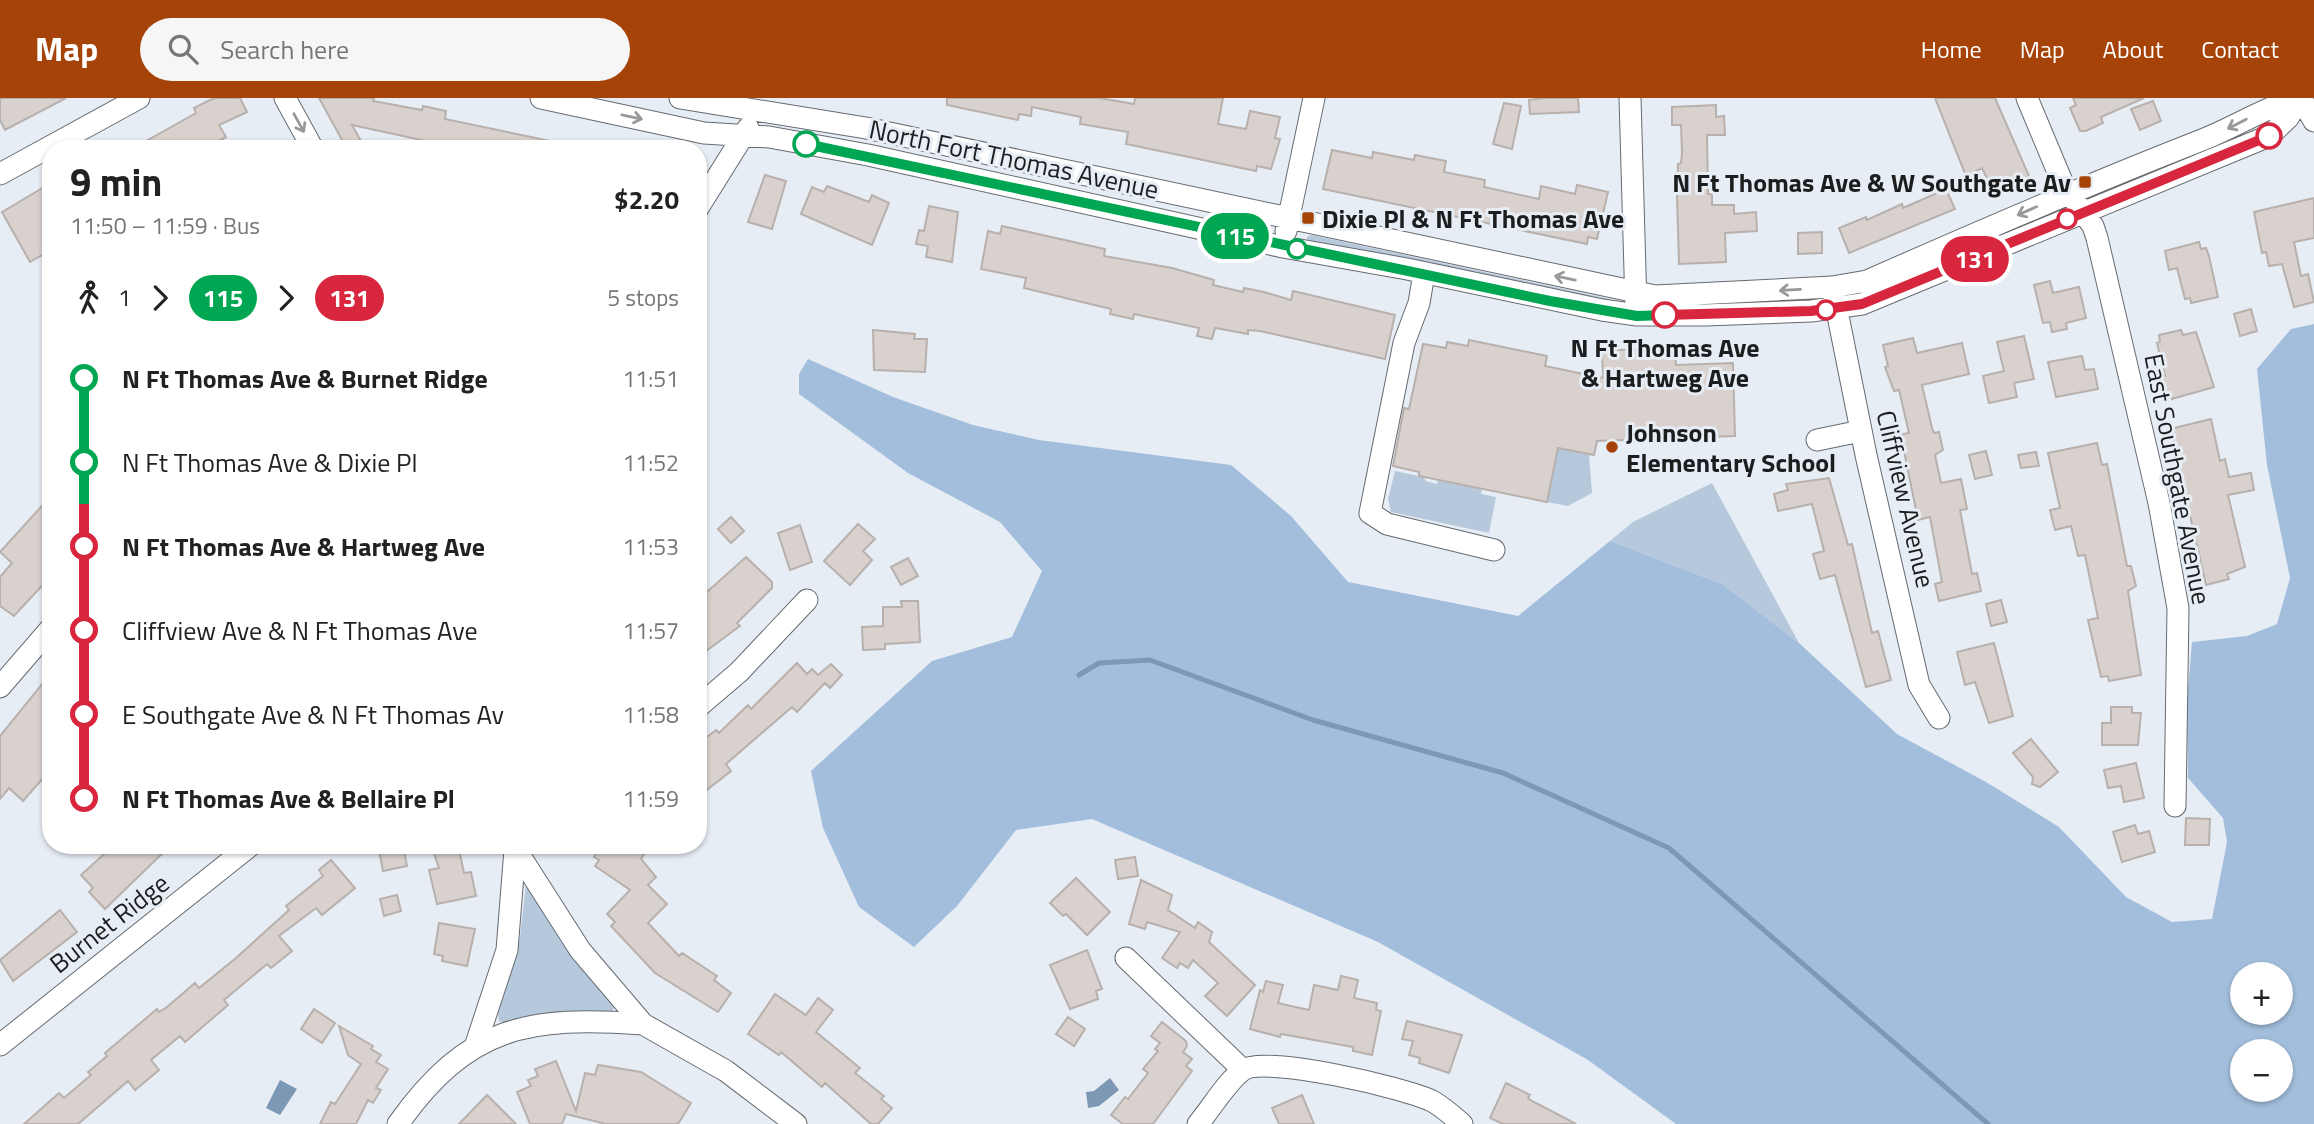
<!DOCTYPE html>
<meta charset="utf-8">
<style>
:root{--surface:#fff;--page:#f6f6f6;--text:#222;--muted:#767676;--accent:#a64309}
body{margin:0;font-family:"Titillium Web",sans-serif;background:var(--page);color:var(--text);height:100vh;display:flex;flex-direction:column;font-size:26px;white-space:nowrap}
*{box-sizing:border-box;margin:0}
p{font-size:23px;color:var(--muted)}
.icon{flex:none;width:38px;height:38px;fill:none;stroke:currentColor;stroke-width:2;stroke-linecap:round;stroke-linejoin:round}
.map{position:relative;flex:1;overflow:hidden}
.details{position:absolute;left:42px;top:42px;width:665px;height:714px;display:flex;flex-direction:column;background:var(--surface);border-radius:28px;box-shadow:0 2px 5px #0004}
.details>*{flex:none}
.badge{padding:0 14px;border-radius:23px;font-size:24px;line-height:46px}
.controls{position:absolute;left:2230px;top:864px;display:grid;gap:14px}
.controls a{display:grid;place-items:center;width:63px;height:63px;border-radius:50%;background:var(--surface);box-shadow:0 2px 5px #0004;font-size:35px}
.map>.badge{position:absolute;translate:-50% -50%;box-shadow:0 0 0 4px #fff}
.legs{display:flex;align-items:center;gap:10px;height:77px;padding:0 28px;font-size:23px}
.legs p{margin-inline-start:auto}
.head{display:flex;align-items:center;justify-content:space-between;height:119px;padding:0 28px}
h1{font-size:38px;font-weight:700;line-height:52px}
ul{padding:0 28px;list-style:none}
li{display:flex;align-items:center;gap:24px;height:84px;font-size:26px}
li i{display:grid;place-items:center;width:10px;height:100%;margin:0 9px;background:currentColor}
li i::after{content:'';width:18px;height:18px;margin:-9px;border:5px solid;border-radius:50%;background:var(--surface)}
li p{margin-inline-start:auto}
li:first-child i{background:linear-gradient(#0000 50%,currentColor 0)}
li:last-child i{background:linear-gradient(currentColor 50%,#0000 0)}
header{display:flex;align-items:center;gap:42px;box-sizing:border-box;height:98px;padding:0 35px;background:var(--accent);color:#fff}
header strong{font-size:33px}
nav{display:flex;gap:38px;margin-inline-start:auto;font-size:24px}
.search{width:490px;height:63px;background:var(--page);display:flex;align-items:center;gap:18px;box-sizing:border-box;padding:0 24px;border-radius:38px;color:var(--muted);font-size:26px}
.map>svg:first-child{display:block}
</style>
<header>
<strong>Map</strong>
<div class="search"><svg class="icon" aria-label="search" viewBox="0 0 24 24"><circle cx="10" cy="10" r="6"/><path d="M15 15l6 6"/></svg>Search here</div>
<nav><a>Home</a><a>Map</a><a>About</a><a>Contact</a></nav>
</header>
<div class="map">
<svg width="2314" height="1026" viewBox="0 0 2314 1026">
<rect width="100%" height="100%" fill="#e7edf4"/>
<path fill="#b6c8dc" d="M1311,137L1610,201L1609,211L1307,146V139Z
M1558,350L1589,356L1592,395L1568,408L1547,404Z
M1395,373L1423,379L1426,383L1437,386L1438,382L1482,391L1481,396L1496,399L1489,435L1391,414L1388,401Z
M1712,385L1799,545L1722,486L1610,443L1633,424Z
M526,786L531,788L615,907L612,914L540,915L505,925L499,923L497,910L520,839Z"/>
<path fill="#a2bedc" fill-rule="evenodd" d="M2314,226V1026H1676L1588,962L1378,844L1092,721L1016,732L957,808L914,849L859,809L823,730L811,673L932,563L1012,539L1042,473L1000,424L908,375L799,296V276L808,261L893,299L973,327L1039,342L1231,367L1291,418L1348,484L1518,518L1610,443L1722,486L1799,545L1897,636L1986,684L2059,729L2126,799L2172,824L2212,821L2227,744L2223,720L2188,680L2187,605L2192,544L2247,538L2277,526L2290,480L2267,367L2257,271L2291,231ZM2242,877H2280V915H2242ZM2242,954H2280V992H2242Z"/>
<path fill="#7c98b4" d="M1110,980L1119,992L1099,1008L1088,1010L1086,994L1094,993Z
M280,982L297,991L280,1017L266,1010Z"/>
<g fill="none" stroke-linecap="round" stroke-linejoin="round">
<path stroke="#7c98b4" stroke-width="5" d="M1079,577L1099,565L1150,562L1313,622L1503,675L1669,750L1988,1026"/>
</g>
<path fill="#d9d1cd" stroke="#b8b0ac" stroke-width="2" d="M0,0H66L5,32L0,22Z
M214,0H240L247,14L219,27L226,39L204,51H132L196,15L194,10Z
M319,0H374L373,3L422,12L423,8L446,13L445,21L560,45L559,51H463L352,27L362,45L347,51Z
M947,0H1100L1134,6L1135,0H1223L1218,26L1246,31L1250,13L1280,19L1275,40L1280,41L1271,71L1257,68L1256,73L1126,46L1128,34L1080,26L1081,19L1032,9L1031,18L1019,16L1018,22L947,7Z
M1544,0H1578L1579,14L1530,16L1529,2Z
M1935,0H1995L2029,78L1994,95L1982,70L1966,78Z
M2073,0H2144L2101,19L2103,25L2086,33H2080L2070,10L2076,7Z
M2153,3L2161,23L2140,32L2131,11Z
M1504,5L1521,8L1512,51L1493,46Z
M1716,7V19L1724,18L1725,37H1707L1708,96H1712V107H1734V116L1756,114L1757,133L1725,135L1726,164L1679,166L1677,98L1678,66L1681,65L1682,55L1681,27H1672V9Z
M1332,52L1372,60L1373,54L1414,62L1415,57L1446,63L1444,74L1485,82L1484,89L1539,101L1541,88L1575,96L1577,87L1608,94L1597,141L1588,139L1587,146L1323,91Z
M765,77L786,83L772,131L748,124Z
M51,85V152L30,164L2,114Z
M827,88L869,104L872,97L889,105L872,147L801,116L812,89L824,94Z
M1946,91L1955,111L1849,155L1839,130L1866,119L1867,122L1902,106L1903,110Z
M2314,100V140L2294,144L2301,178L2308,176L2314,204L2294,209L2282,166L2269,168L2266,154L2262,155L2254,114Z
M929,108L958,114L952,164L926,159L928,148L916,146L919,132L924,133Z
M1002,128L1105,151L1104,158L1172,170L1214,182L1213,187L1243,194L1244,190L1264,194L1291,202L1293,193L1395,217L1385,261L1260,233L1248,232V236L1215,230L1212,241L1197,238L1199,230L1134,216L1133,221L1110,216L1111,211L1024,190L1026,180L981,171L988,133L1000,136Z
M1822,134V155L1798,156V135Z
M2199,144L2201,151L2206,150L2209,158L2218,199L2191,205L2190,200L2185,201L2177,170L2169,172L2165,153Z
M2050,183L2053,195L2079,189L2086,220L2066,225L2067,231L2052,234L2050,224L2043,225L2034,187Z
M2251,211L2257,233L2240,238L2234,216Z
M873,232L915,236L914,241H927L925,274L874,272Z
M2181,232L2183,237L2196,234L2214,289L2172,301V298L2165,300L2160,279L2165,278L2157,245L2160,244L2159,237Z
M2024,238L2034,281L2014,285L2017,299L1989,305L1983,278L2004,273L1997,244Z
M1913,240L1917,255L1962,245L1969,276L1922,287L1932,330L1934,335L1939,334L1943,352L1935,357L1941,385L1961,381L1967,411L1960,412L1972,476L1977,475L1981,493L1939,503L1935,486L1942,484L1930,419L1918,422L1904,353H1906L1902,336L1909,335L1899,292L1894,293L1885,269L1888,268L1883,247Z
M1469,242L1547,258L1545,268L1603,280L1602,253L1637,251V258L1675,257L1676,267L1733,265L1735,338L1597,343L1594,357L1558,350L1547,404L1419,378V374L1393,368L1404,310L1409,311L1423,246L1446,250L1447,244L1468,248Z
M2082,258L2085,272L2094,271L2098,291L2056,299L2048,264Z
M2211,321L2220,363L2225,361L2229,379L2251,375L2254,392L2228,397L2245,469L2227,476L2229,481L2206,487L2170,331Z
M2097,345L2102,367L2107,366L2127,468H2131L2136,488L2128,493L2141,577L2109,583L2108,578L2101,579L2088,522L2098,520L2085,457L2078,458L2071,428L2055,432L2050,412L2060,410L2048,355Z
M1986,353L1992,377L1975,381L1969,357Z
M2036,354L2039,368L2021,370L2018,357Z
M1829,380L1848,447L1852,446L1872,535L1878,533L1891,582L1866,589L1835,477L1820,481L1813,456L1824,453L1812,406L1778,413L1774,396L1788,392L1786,386Z
M51,398V478L14,518L0,508V479L12,465L0,454Z
M731,419L744,433L731,445L718,431Z
M858,426L875,441L863,453L872,462L850,487L824,463Z
M800,427L812,464L790,472L778,435Z
M746,459L772,484V490L737,525L740,528L698,559V502Z
M908,460L918,478L901,487L891,469Z
M2001,502L2007,524L1991,528L1986,506Z
M901,503H918L920,544L885,546V551L863,552L862,529L883,528V509H902Z
M1994,545L2013,618L1989,625L1975,584L1965,587L1957,554Z
M797,565L807,576L812,571L818,577L831,566L842,577L830,590L825,585L797,614L792,609L726,666L731,673L698,699V646L716,632L719,635L748,607L751,611Z
M51,575V671L23,703L9,690L0,701V638Z
M2111,609H2132V615H2141L2138,647H2102V625H2111Z
M2031,641L2058,674L2040,689L2032,686L2033,679L2013,655Z
M2136,665L2144,700L2124,704L2121,688L2108,690L2104,672Z
M2186,720L2210,721L2209,747H2185Z
M2135,727L2138,736L2149,733L2155,754L2122,764L2113,734Z
M114,747H171L105,811L89,794L93,790L81,777Z
M403,747L407,768L383,773L379,752Z
M431,747H458L464,775L471,774L476,798L437,806L429,772L439,770Z
M602,747H650L641,761L656,779L648,787L667,806L648,825L679,858L682,855L717,878L714,882L731,895L718,914L655,875L611,828L615,824L607,816L630,792L595,768L599,762L594,759Z
M1135,759L1138,778L1118,781L1115,762Z
M331,762L355,790L322,817L316,810L279,838L292,853L271,870L267,866L224,902L228,907L185,944L180,938L151,962L159,972L135,992L128,983L78,1026H24L59,995L64,1000L91,977L88,974L107,958L105,955L157,911L159,914L167,909L195,885L199,890L236,860L289,812L286,808L323,778L319,772Z
M1076,780L1110,814L1087,837L1066,816L1063,818L1050,805Z
M1141,782L1172,797L1168,812L1195,830L1198,824L1212,834L1209,844L1255,887L1227,918L1205,898L1218,885L1193,862L1188,870L1180,865L1177,870L1162,860L1180,834L1147,824L1145,831L1129,826Z
M397,797L401,813L384,818L380,801Z
M60,812L77,834L13,883L0,862Z
M439,825L475,831L467,868L442,863L443,858L434,856Z
M1087,852L1102,891L1096,893L1098,901L1070,911L1050,867Z
M1341,878L1358,882L1354,900L1377,905L1376,912L1381,913L1372,957L1353,953V949L1281,936L1280,939L1250,931L1260,892L1263,894L1266,883L1283,887L1278,905L1309,912L1314,887L1338,892Z
M775,896L806,917L818,900L833,912L816,934L860,970L855,975L884,998L881,1001L892,1010L878,1026H871L825,985L822,989L781,954L779,957L748,936Z
M314,911L335,925L322,945L301,931Z
M1068,919L1085,931L1074,948L1056,936Z
M1407,923L1462,937L1449,975L1419,965L1420,960L1409,957L1413,943L1402,941Z
M1162,924L1186,943L1187,948L1183,954L1192,961L1186,968L1192,973L1153,1026H1123L1111,1017L1125,999L1128,1001L1148,975L1143,971L1158,953L1155,951L1160,945L1151,938Z
M339,928L373,948L371,951L381,957L376,964L388,971L376,990L381,992L373,1005L368,1002L356,1026H320L331,1004L335,1006L361,966L348,957Z
M556,963L576,1013L585,975L595,977L598,967L641,974L691,1005L678,1026H606L566,1016L562,1026H530L517,994L531,988L528,982L538,978L535,971Z
M1506,985L1530,997L1528,1000L1532,1003L1576,1026H1503L1490,1020Z
M487,997L516,1026H459Z
M1302,997L1314,1026H1279L1272,1010Z"/>
<g fill="none" stroke-linecap="round" stroke-linejoin="round">
<g stroke="#666b71" stroke-width="23">
<path id="minor" d="M285,0L313,51
M541,0L704,35L769,39L868,57L1283,149L1407,171L1602,212L1637,217H1706L1811,213L1862,206L2269,38L2288,20L2300,0
M680,0L866,30L1655,198L1832,189L1867,183C1978,134 2089,86 2202,42C2235,29 2265,9 2300,0
M1630,0L1636,208
M2027,0L2063,86L2093,128L2097,140L2159,405L2178,510L2175,708
M2301,0L2314,23
M0,76L139,0
M698,110L748,30
M1286,133L1314,0
M1424,175L1419,205L1404,245L1370,415L1387,426L1494,452
M1834,198L1866,357L1919,587L1939,620
M1817,342L1861,333
M0,589L51,530
M698,609L739,574L807,502
M513,747L580,852L643,926L726,973L796,1026
M1126,860L1243,972
M476,946L507,852L515,751
M0,947L251,747
M398,1026C468,927 529,918 643,926
M1198,1026C1210,1012 1228,982 1243,972C1265,957 1406,990 1432,1003C1443,1009 1453,1018 1462,1026"/>
</g>
<use href="#minor" stroke="#fff" stroke-width="21"/>
</g>
<defs><path id="oneway-shaft" d="M-6 0H5M1.5-3L5.5 0L1.5 3" fill="none" stroke-width="1.6" stroke-linecap="round" stroke-linejoin="round" transform="scale(1.75)"/></defs>
<g stroke="#98999a">
<use href="#oneway-shaft" transform="translate(632 19) rotate(12)"/>
<use href="#oneway-shaft" transform="translate(299 25) rotate(61)"/>
<use href="#oneway-shaft" transform="translate(2237 26) rotate(153)"/>
<use href="#oneway-shaft" transform="translate(2027 113) rotate(156)"/>
<use href="#oneway-shaft" transform="translate(1565 180) rotate(-168)"/>
<use href="#oneway-shaft" transform="translate(1790 192) rotate(177)"/>
</g>
<g fill="none" stroke-linecap="round" stroke-linejoin="round">
<g stroke="#fff" stroke-width="16">
<path id="line-1" d="M806,46L1550,203L1637,218L1665,217"/>
</g>
<g stroke="#fff" stroke-width="16">
<path id="line-2" d="M1665,217L1811,213L1862,206L2269,38"/>
</g>
<use href="#line-1" stroke="#00a651" stroke-width="10"/>
<use href="#line-2" stroke="#d7263d" stroke-width="10"/>
</g>
<g fill="#fff" stroke="#d7263d" stroke-width="3.5">
<circle cx="2269" cy="38" r="12"/>
<circle cx="2067" cy="121" r="9"/>
<circle cx="1826" cy="212" r="9"/>
<circle cx="1665" cy="217" r="12"/>
</g>
<g fill="#fff" stroke="#00a651" stroke-width="3.5">
<circle cx="806" cy="46" r="12"/>
<circle cx="1297" cy="151" r="9"/>
</g>
<g fill="#a64309" stroke="#e7edf4" stroke-width="2.5">
<rect x="2078" y="77" width="14" height="14" rx="3.5"/>
<rect x="1301" y="113" width="14" height="14" rx="3.5"/>
<circle cx="1612" cy="349" r="7"/>
</g>
<g text-anchor="middle" dominant-baseline="central" stroke-width="6" stroke-linejoin="round" paint-order="stroke">
<g font-size="26" fill="#1b1d1f" stroke="#e7edf4">
<text transform="translate(1014 61) rotate(12)">North Fort Thomas Avenue</text>
<text transform="translate(2178 381) rotate(79)">East Southgate Avenue</text>
<text transform="translate(1906 401) rotate(77)">Cliffview Avenue</text>
<text transform="translate(109 825) rotate(-38)">Burnet Ridge</text>
</g>
<g font-size="26" font-weight="bold" fill="#1b1d1f" stroke="#e7edf4" text-anchor="start">
<text x="2071" y="84" text-anchor="end">N Ft Thomas Ave &amp; W Southgate Av</text>
<text x="1322" y="120">Dixie Pl &amp; N Ft Thomas Ave</text>
<text x="1626" y="334">Johnson<tspan x="1626" dy="30">Elementary School</tspan></text>
</g>
<g font-size="26" font-weight="bold" fill="#1b1d1f" stroke="#e7edf4">
<text x="1665" y="249">N Ft Thomas Ave<tspan x="1665" dy="30">&amp; Hartweg Ave</tspan></text>
</g>
</g>
</svg>
<div class="controls">
<a>+</a>
<a>−</a>
</div>
<b class="badge" style="left:1235px;top:138px;background:#00a651;color:#fff">115</b>
<b class="badge" style="left:1975px;top:161px;background:#d7263d;color:#fff">131</b>
<section class="details">
<div class="head"><div><h1>9 min</h1><p>11:50 – 11:59 · Bus</p></div><b>$2.20</b></div>
<div class="legs"><svg class="icon" aria-label="walk" viewBox="0 0 24 24"><circle cx="13" cy="4" r="2"/><path d="M13 8l-2 6 4 7M11 14l-3 7M7 12l3-4h3l4 4"/></svg>1<svg class="icon" aria-label="forward" viewBox="0 0 24 24"><path d="M9 5l7 7-7 7"/></svg><b class="badge" style="background:#00a651;color:#fff">115</b><svg class="icon" aria-label="forward" viewBox="0 0 24 24"><path d="M9 5l7 7-7 7"/></svg><b class="badge" style="background:#d7263d;color:#fff">131</b><p>5 stops</p></div>
<ul>
<li><i style="color:#00a651"></i><b>N Ft Thomas Ave &amp; Burnet Ridge</b><p>11:51</p></li>
<li><i style="color:#00a651"></i><span>N Ft Thomas Ave &amp; Dixie Pl</span><p>11:52</p></li>
<li><i style="color:#d7263d"></i><b>N Ft Thomas Ave &amp; Hartweg Ave</b><p>11:53</p></li>
<li><i style="color:#d7263d"></i><span>Cliffview Ave &amp; N Ft Thomas Ave</span><p>11:57</p></li>
<li><i style="color:#d7263d"></i><span>E Southgate Ave &amp; N Ft Thomas Av</span><p>11:58</p></li>
<li><i style="color:#d7263d"></i><b>N Ft Thomas Ave &amp; Bellaire Pl</b><p>11:59</p></li>
</ul>
</section>
</div>
